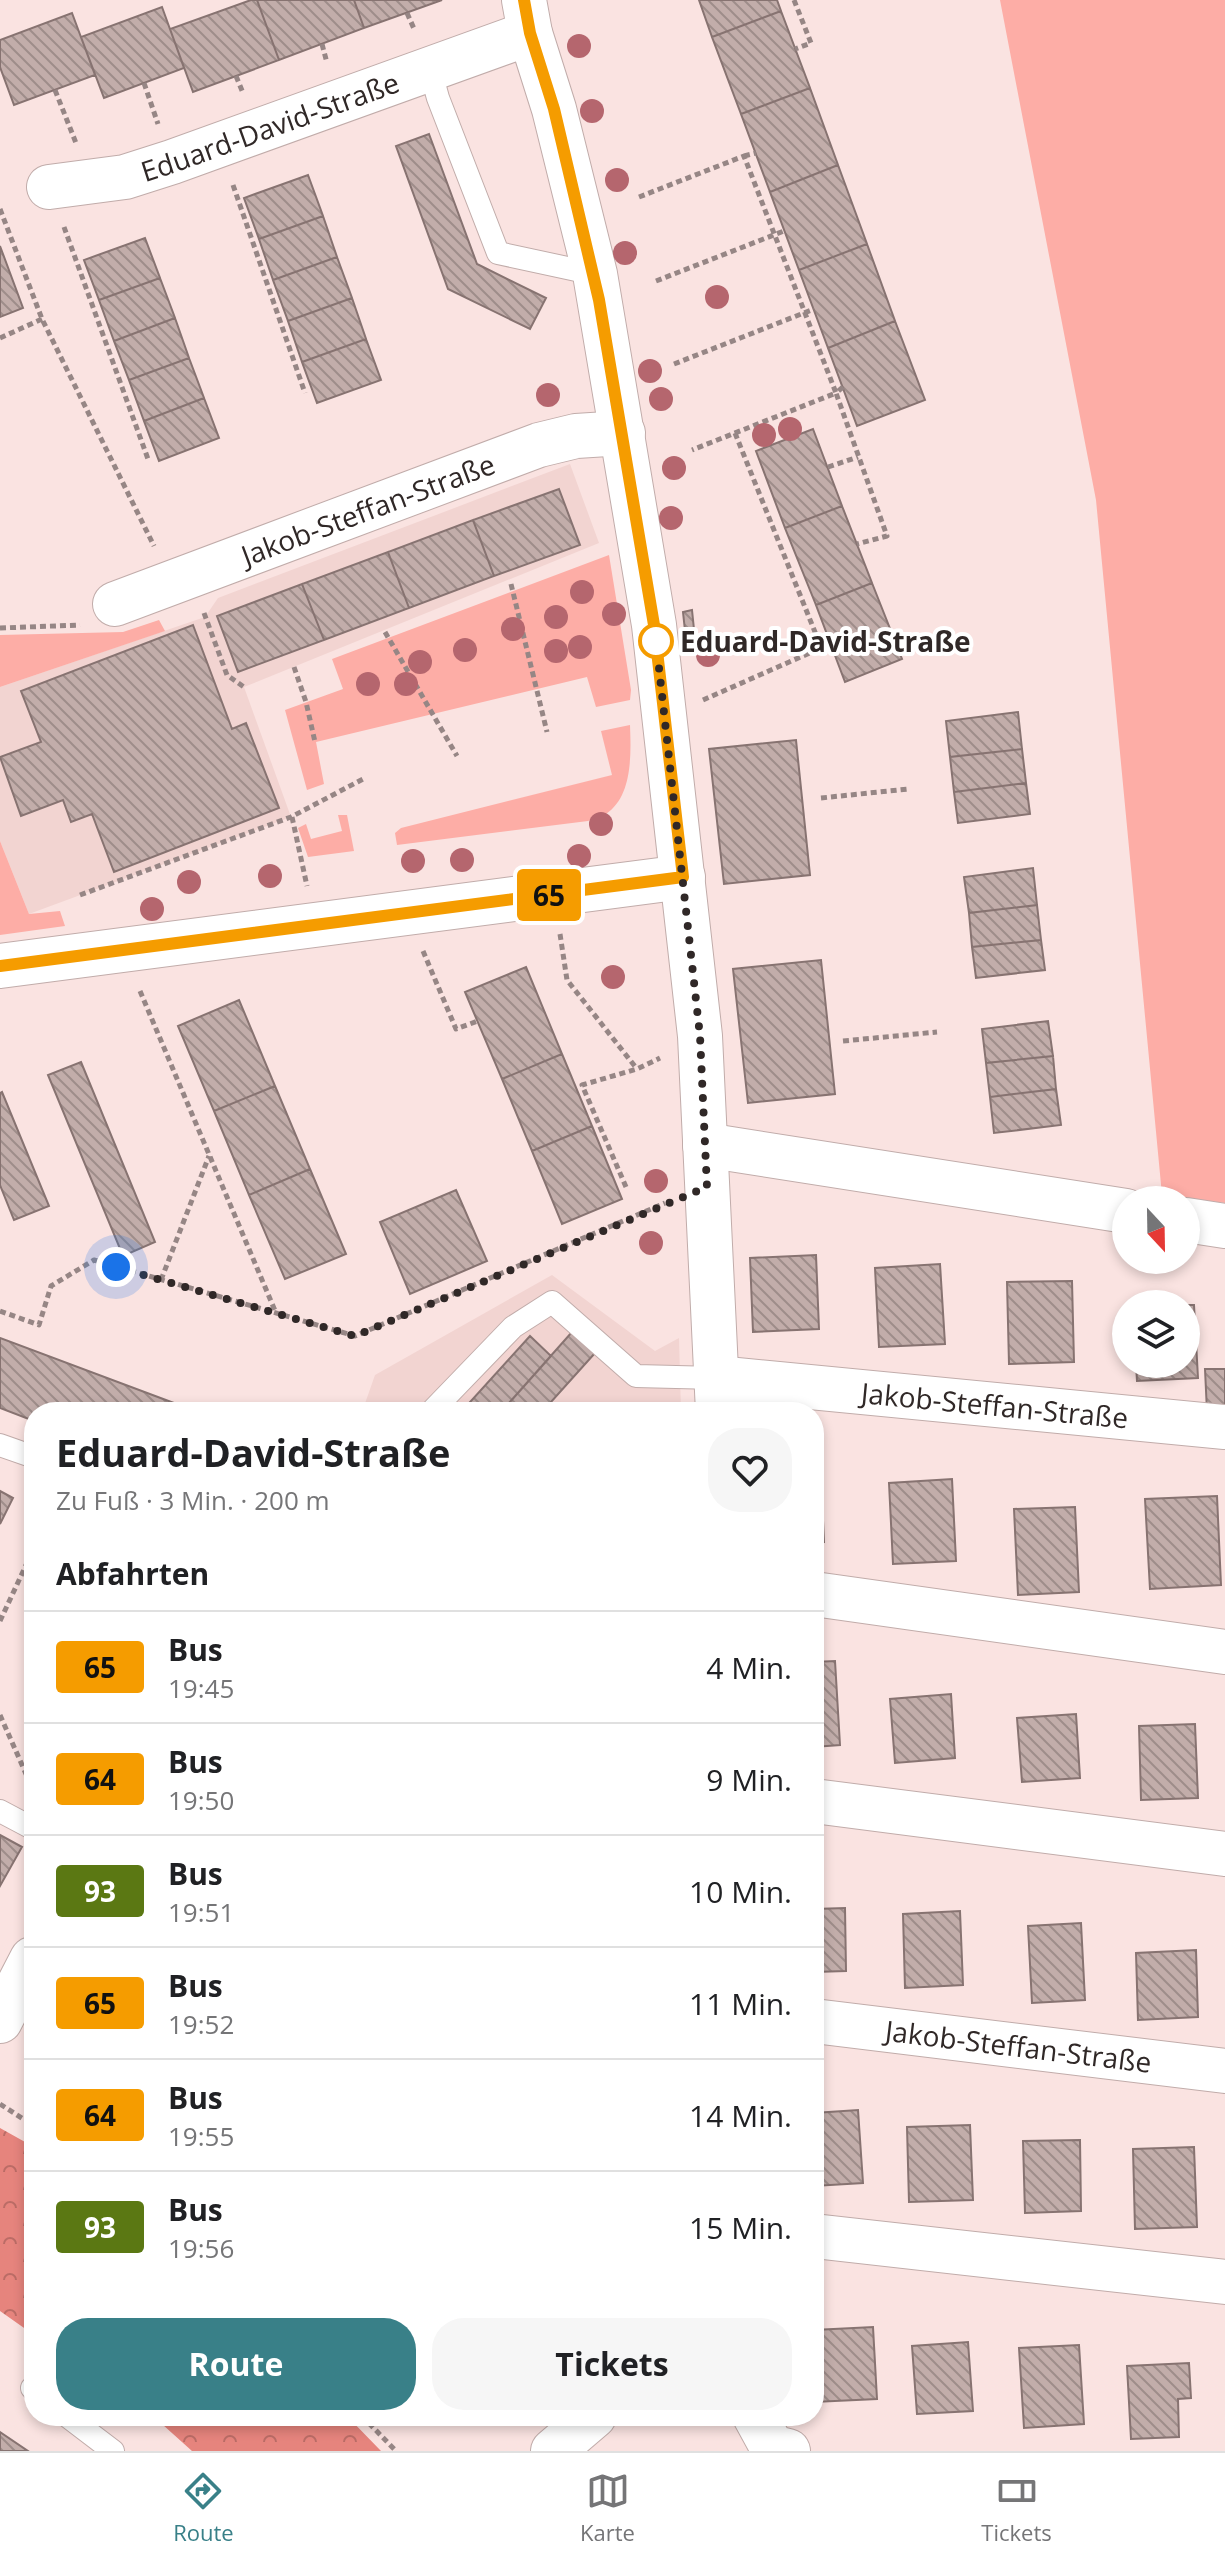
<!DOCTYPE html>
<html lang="de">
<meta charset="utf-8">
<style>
:root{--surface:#fff;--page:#f6f6f6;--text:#202124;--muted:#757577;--line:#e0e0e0;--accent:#398088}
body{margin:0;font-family:"Open Sans",sans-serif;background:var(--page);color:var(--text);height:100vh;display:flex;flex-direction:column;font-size:30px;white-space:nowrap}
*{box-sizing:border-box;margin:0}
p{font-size:26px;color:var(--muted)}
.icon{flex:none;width:44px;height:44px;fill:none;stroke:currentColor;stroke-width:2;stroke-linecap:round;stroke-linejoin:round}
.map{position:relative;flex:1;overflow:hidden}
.sheet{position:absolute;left:24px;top:1402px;width:800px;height:1024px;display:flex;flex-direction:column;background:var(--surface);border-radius:32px;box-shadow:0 4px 12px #0003}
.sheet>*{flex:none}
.badge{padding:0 16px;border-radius:6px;font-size:28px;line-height:52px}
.needle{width:52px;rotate:158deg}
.fabs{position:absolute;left:1112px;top:1186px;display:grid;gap:16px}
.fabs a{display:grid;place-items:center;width:88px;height:88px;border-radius:50%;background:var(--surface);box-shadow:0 4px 12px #0003;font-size:40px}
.you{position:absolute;width:40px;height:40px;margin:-20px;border:6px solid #fff;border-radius:50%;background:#1a73e8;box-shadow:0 0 0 12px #1a73e833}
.map>.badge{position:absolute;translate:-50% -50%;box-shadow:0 0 0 4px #fff}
h2{padding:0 32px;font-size:30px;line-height:72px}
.round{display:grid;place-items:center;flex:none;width:84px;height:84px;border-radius:32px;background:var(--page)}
.overview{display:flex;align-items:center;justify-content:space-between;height:136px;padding:0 32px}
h1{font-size:38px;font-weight:700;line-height:60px}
.primary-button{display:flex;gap:16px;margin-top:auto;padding:16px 32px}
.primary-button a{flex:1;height:92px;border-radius:32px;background:var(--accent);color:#fff;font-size:32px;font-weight:700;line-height:92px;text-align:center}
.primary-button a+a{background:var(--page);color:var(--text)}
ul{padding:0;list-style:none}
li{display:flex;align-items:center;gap:24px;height:112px;padding:0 32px;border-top:2px solid var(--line)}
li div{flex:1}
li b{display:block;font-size:30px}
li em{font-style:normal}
li .badge{min-width:88px;font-weight:700;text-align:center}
.menu{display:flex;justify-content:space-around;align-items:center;height:112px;border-top:2px solid var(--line);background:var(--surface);font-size:22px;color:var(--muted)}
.menu a{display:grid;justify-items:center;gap:4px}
.menu .current{color:var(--accent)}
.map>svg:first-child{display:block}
</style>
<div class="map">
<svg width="1225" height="2451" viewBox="0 0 1225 2451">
<defs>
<pattern id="forest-crowns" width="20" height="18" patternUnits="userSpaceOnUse" patternTransform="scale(2)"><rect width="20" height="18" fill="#e6847d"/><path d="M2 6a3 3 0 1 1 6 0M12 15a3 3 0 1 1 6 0" fill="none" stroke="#bb6c66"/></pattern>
<pattern id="building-back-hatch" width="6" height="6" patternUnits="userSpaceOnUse" patternTransform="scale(2)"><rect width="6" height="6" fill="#c2adaa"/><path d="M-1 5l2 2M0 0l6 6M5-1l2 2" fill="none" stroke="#9e8d8a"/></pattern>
</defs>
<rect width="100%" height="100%" fill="#fae3e1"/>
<path fill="#f2d4d1" d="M570,464L599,543L244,687L291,817L29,914L0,841V687L205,617L218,598Z
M552,1275L655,1351L679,1338L681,1412H654L612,1404L605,1412H362L375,1375Z"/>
<path fill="#fdada6" d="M1000,0H1225V1203L1162,1195L1096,500Z
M609,555L631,690L630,700L596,707L587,677L316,742L324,784L307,790L285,710L343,689L332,659Z
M159,620L165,631L0,687V635L123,632Z
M630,725C631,753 633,796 606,814C601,817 593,819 588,821L397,845L395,833L401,828L612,775L601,731Z
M338,815H347L354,851L308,857L298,828L306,824L311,839L342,831Z
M0,841L29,914L60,911L65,926L0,935Z"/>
<path fill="url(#forest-crowns)" d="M0,2128L34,2147V2335L0,2311Z
M153,2416H347L381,2451H192Z"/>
<path fill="url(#building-back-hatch)" stroke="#877371" stroke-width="2" d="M251,0H257L279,60L193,92L170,29Z
M257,0H354L364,28L279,60Z
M354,0H442L364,28Z
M699,0H777L781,11L712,37Z
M162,7L184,68L104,98L81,37Z
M781,11L810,88L741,114L712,37Z
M72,13L95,75L14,105L0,67V40Z
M810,88L838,165L770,192L741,114Z
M429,134L477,264L546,298L530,329L448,289L396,146Z
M838,165L867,244L799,270L770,192Z
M308,175L323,216L259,239L244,198Z
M323,216L337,257L273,280L259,239Z
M145,238L160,278L99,300L84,260Z
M867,244L895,321L828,348L799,270Z
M0,246L23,308L0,317Z
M337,257L352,298L288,321L273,280Z
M160,278L175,318L114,341L99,300Z
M352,298L366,339L302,362L288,321Z
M175,318L189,358L129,380L114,341Z
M895,321L925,400L857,426L828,348Z
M366,339L381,380L317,403L302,362Z
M189,358L204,398L144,421L129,380Z
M204,398L219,438L159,461L144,421Z
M813,429L842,506L785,528L756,451Z
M559,489L580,545L494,576L473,520Z
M842,506L872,583L816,605L785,528Z
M473,520L494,576L409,608L388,552Z
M388,552L409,608L324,640L302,584Z
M872,583L902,659L845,682L816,605Z
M302,584L324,640L238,672L217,616Z
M692,610L695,639L686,640L683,612Z
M193,625L232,729L246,723L279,808L114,872L92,814L71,822L63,800L21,816L0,757L41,742L21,691Z
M1018,712L1022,749L950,757L946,721Z
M796,740L810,875L724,884L709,749Z
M1022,749L1026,783L954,792L950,757Z
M1026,783L1030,814L958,823L954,792Z
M1033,868L1037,905L969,913L964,877Z
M1037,905L1041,940L972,947L969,913Z
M1041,940L1045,970L976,978L972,947Z
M821,960L835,1094L748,1103L733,969Z
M526,967L562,1054L502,1079L465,992Z
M239,1000L275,1086L214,1111L178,1026Z
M1048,1021L1053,1056L986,1063L982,1029Z
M562,1054L592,1126L532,1151L502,1079Z
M1053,1056L1056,1089L990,1097L986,1063Z
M81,1062L155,1242L123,1256L48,1075Z
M275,1086L310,1169L249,1195L214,1111Z
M1056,1089L1061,1125L994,1133L990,1097Z
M2,1092L49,1206L14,1220L0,1185V1093Z
M592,1126L622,1199L562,1224L532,1151Z
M310,1169L346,1254L285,1279L249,1195Z
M456,1190L487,1261L410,1294L380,1222Z
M816,1255L819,1329L753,1332L750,1258Z
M940,1264L945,1344L879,1347L875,1268Z
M1072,1281L1074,1362L1009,1364L1007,1282Z
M1186,1305H1194L1198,1378L1137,1381L1136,1364H1186Z
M572,1332L595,1353L542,1412H501Z
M530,1336L551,1356L501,1412H461Z
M0,1338L198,1412H34V1421L0,1408Z
M1205,1369H1225V1411L1207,1412Z
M814,1478H821L824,1542L814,1543Z
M952,1479L956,1561L893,1564L889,1483Z
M0,1491L13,1498L0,1524Z
M1217,1496L1221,1585L1150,1589L1145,1499Z
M1075,1507L1079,1592L1018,1595L1014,1509Z
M835,1661L840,1745L814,1747V1662Z
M951,1694L955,1758L895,1763L890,1699Z
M1076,1714L1080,1778L1022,1782L1017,1718Z
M1195,1724L1198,1798L1141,1800L1139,1726Z
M0,1835L22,1847L0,1886Z
M845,1908L846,1971L814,1972V1909Z
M960,1911L963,1985L905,1988L903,1914Z
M1081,1923L1085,2000L1032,2003L1028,1926Z
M1196,1950L1198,2017L1138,2020L1136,1953Z
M858,2110L863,2183L814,2186V2113Z
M970,2125L973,2200L909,2202L907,2127Z
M1080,2140L1081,2211L1025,2213L1023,2141Z
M1194,2147L1197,2227L1135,2229L1133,2149Z
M873,2327L877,2399L814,2402V2330Z
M968,2342L973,2411L917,2414L912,2346Z
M1079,2345L1084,2424L1024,2428L1019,2348Z
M1189,2363L1191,2398L1178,2399L1179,2437L1131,2439L1127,2366Z
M0,2432L28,2451H0Z"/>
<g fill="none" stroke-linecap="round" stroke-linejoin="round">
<g stroke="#c1acaa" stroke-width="24">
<path id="lane" d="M430,69L438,98L498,253L595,274
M431,1412L513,1327L552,1302L636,1376L716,1378
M0,1445L34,1457
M0,1811L34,1829
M32,2388L34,2390
M67,2416L113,2451"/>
</g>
<g stroke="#c1acaa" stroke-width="46">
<g id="street">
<path d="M524,0L530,33L554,109L595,274L654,625L700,1036L718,1412"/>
<path id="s1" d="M49,187L125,177L172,162L530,33"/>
<path id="s2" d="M115,604L539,445L576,436L623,433"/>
<path d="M0,966L683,877"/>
<path d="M705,1145L1126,1211"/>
<path d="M1186,1220L1225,1226"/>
<path id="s3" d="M716,1378L1225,1427"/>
<path d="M814,1594L1225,1652"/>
<path d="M814,1801L1225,1854"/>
<path d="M0,2021L32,1959"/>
<path id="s4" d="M814,2021L1225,2071"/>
<path d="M814,2236L1225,2282"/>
<path d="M755,2416L772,2447L788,2451"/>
<path d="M553,2451L594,2416"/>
</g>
</g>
<path stroke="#968685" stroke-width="5" stroke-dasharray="6 4" stroke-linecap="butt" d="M794,0L811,43L795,49
M407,13L415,31
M322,44L327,63
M236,76L243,93
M144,83L158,124
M55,90L76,143
M744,156L756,153
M233,185L305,393
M639,197L744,156L836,393L692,450
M0,209L42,319L154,546
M64,227L148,459
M656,281L784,231
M0,338L42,319
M674,364L814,309
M843,387L836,393L887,536L857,544
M735,433L821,647
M828,467L858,457
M511,584L547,732
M204,613L227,675L244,687
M0,628L80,625
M385,632L457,756
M294,667L306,702L315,742
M703,700L830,644
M821,798L908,789
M292,817L307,886
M80,895L291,817L363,779
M560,934L567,980L637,1069
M423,951L456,1029L478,1021
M140,991L276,1313
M843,1041L937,1032
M626,1187L582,1085L637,1069L660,1058
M161,1280L209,1156
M0,1311L39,1325L51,1286L94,1260L355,1336L665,1203
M0,1621L34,1548
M0,1715L34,1792
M0,2104L34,2126
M362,2416L396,2451"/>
<use href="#lane" stroke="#fff" stroke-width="22"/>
<use href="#street" stroke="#fff" stroke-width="44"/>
</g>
<g fill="#b5666e">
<circle cx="579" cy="46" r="12"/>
<circle cx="592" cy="111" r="12"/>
<circle cx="617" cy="180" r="12"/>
<circle cx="625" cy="253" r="12"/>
<circle cx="717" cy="297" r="12"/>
<circle cx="650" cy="371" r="12"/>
<circle cx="548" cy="395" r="12"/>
<circle cx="661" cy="399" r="12"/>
<circle cx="790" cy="429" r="12"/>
<circle cx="764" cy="435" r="12"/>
<circle cx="674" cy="468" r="12"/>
<circle cx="671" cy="518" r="12"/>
<circle cx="582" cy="592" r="12"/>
<circle cx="614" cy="614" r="12"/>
<circle cx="556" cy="617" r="12"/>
<circle cx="513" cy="629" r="12"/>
<circle cx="580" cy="647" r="12"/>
<circle cx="465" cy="650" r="12"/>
<circle cx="556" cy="651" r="12"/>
<circle cx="708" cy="655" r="12"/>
<circle cx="420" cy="662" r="12"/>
<circle cx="368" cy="684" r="12"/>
<circle cx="406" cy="684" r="12"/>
<circle cx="601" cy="824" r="12"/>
<circle cx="579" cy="856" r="12"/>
<circle cx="462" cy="860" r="12"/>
<circle cx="413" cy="861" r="12"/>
<circle cx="270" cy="876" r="12"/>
<circle cx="189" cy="882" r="12"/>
<circle cx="152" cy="909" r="12"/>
<circle cx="613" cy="977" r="12"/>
<circle cx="656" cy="1181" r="12"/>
<circle cx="651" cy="1243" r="12"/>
</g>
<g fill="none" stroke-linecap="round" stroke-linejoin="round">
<g stroke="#fff" stroke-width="18">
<path id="line" d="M0,966L683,877L654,625L599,300L554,109L530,33L524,0"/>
</g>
<use href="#line" stroke="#f59c00" stroke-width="12"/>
<path stroke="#302827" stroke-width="8" stroke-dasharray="0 14.4" d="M116,1267L355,1336L707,1187L700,1036L656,641"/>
</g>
<circle fill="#fff" stroke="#f59c00" stroke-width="4" cx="656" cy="641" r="16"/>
<g text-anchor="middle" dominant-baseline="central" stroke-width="8" stroke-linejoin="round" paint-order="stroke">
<g font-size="28" fill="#302827" stroke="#fff">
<text stroke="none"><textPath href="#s1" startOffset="230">Eduard-David-Straße</textPath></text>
<text stroke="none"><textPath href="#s2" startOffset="270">Jakob-Steffan-Straße</textPath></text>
<text stroke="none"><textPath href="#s3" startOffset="280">Jakob-Steffan-Straße</textPath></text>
<text stroke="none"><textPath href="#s4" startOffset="206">Jakob-Steffan-Straße</textPath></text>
</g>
<g font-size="28" font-weight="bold" fill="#302827" stroke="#fff" text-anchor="start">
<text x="680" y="641">Eduard-David-Straße</text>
</g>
</g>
</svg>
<div class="fabs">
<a><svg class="needle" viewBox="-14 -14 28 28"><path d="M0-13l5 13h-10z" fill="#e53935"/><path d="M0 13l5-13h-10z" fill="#757577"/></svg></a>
<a><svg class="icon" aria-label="layers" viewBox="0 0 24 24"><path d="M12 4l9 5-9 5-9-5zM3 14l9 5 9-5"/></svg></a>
</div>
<div class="you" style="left:116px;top:1267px"></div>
<b class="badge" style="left:549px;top:895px;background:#f59c00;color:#111">65</b>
<section class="sheet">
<div class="overview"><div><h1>Eduard-David-Straße</h1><p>Zu Fuß · 3 Min. · 200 m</p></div><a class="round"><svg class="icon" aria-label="heart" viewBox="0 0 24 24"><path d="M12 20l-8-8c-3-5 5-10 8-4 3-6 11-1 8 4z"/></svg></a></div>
<h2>Abfahrten</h2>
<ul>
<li><span class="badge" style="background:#f59c00;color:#111">65</span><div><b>Bus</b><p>19:45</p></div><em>4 Min.</em></li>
<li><span class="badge" style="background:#f59c00;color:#111">64</span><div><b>Bus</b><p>19:50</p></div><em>9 Min.</em></li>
<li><span class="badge" style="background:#5b7813;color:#fff">93</span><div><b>Bus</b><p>19:51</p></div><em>10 Min.</em></li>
<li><span class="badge" style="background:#f59c00;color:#111">65</span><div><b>Bus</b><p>19:52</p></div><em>11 Min.</em></li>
<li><span class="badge" style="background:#f59c00;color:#111">64</span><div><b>Bus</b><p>19:55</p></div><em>14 Min.</em></li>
<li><span class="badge" style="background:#5b7813;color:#fff">93</span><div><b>Bus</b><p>19:56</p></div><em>15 Min.</em></li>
</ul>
<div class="primary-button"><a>Route</a><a>Tickets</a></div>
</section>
</div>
<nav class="menu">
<a class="current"><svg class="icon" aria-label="directions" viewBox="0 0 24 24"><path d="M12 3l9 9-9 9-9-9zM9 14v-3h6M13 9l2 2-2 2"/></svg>Route</a>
<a><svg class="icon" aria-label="map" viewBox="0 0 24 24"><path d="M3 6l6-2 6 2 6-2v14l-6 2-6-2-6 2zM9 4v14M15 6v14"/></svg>Karte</a>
<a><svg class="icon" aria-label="tickets" viewBox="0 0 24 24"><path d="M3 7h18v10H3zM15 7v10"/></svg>Tickets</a>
</nav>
